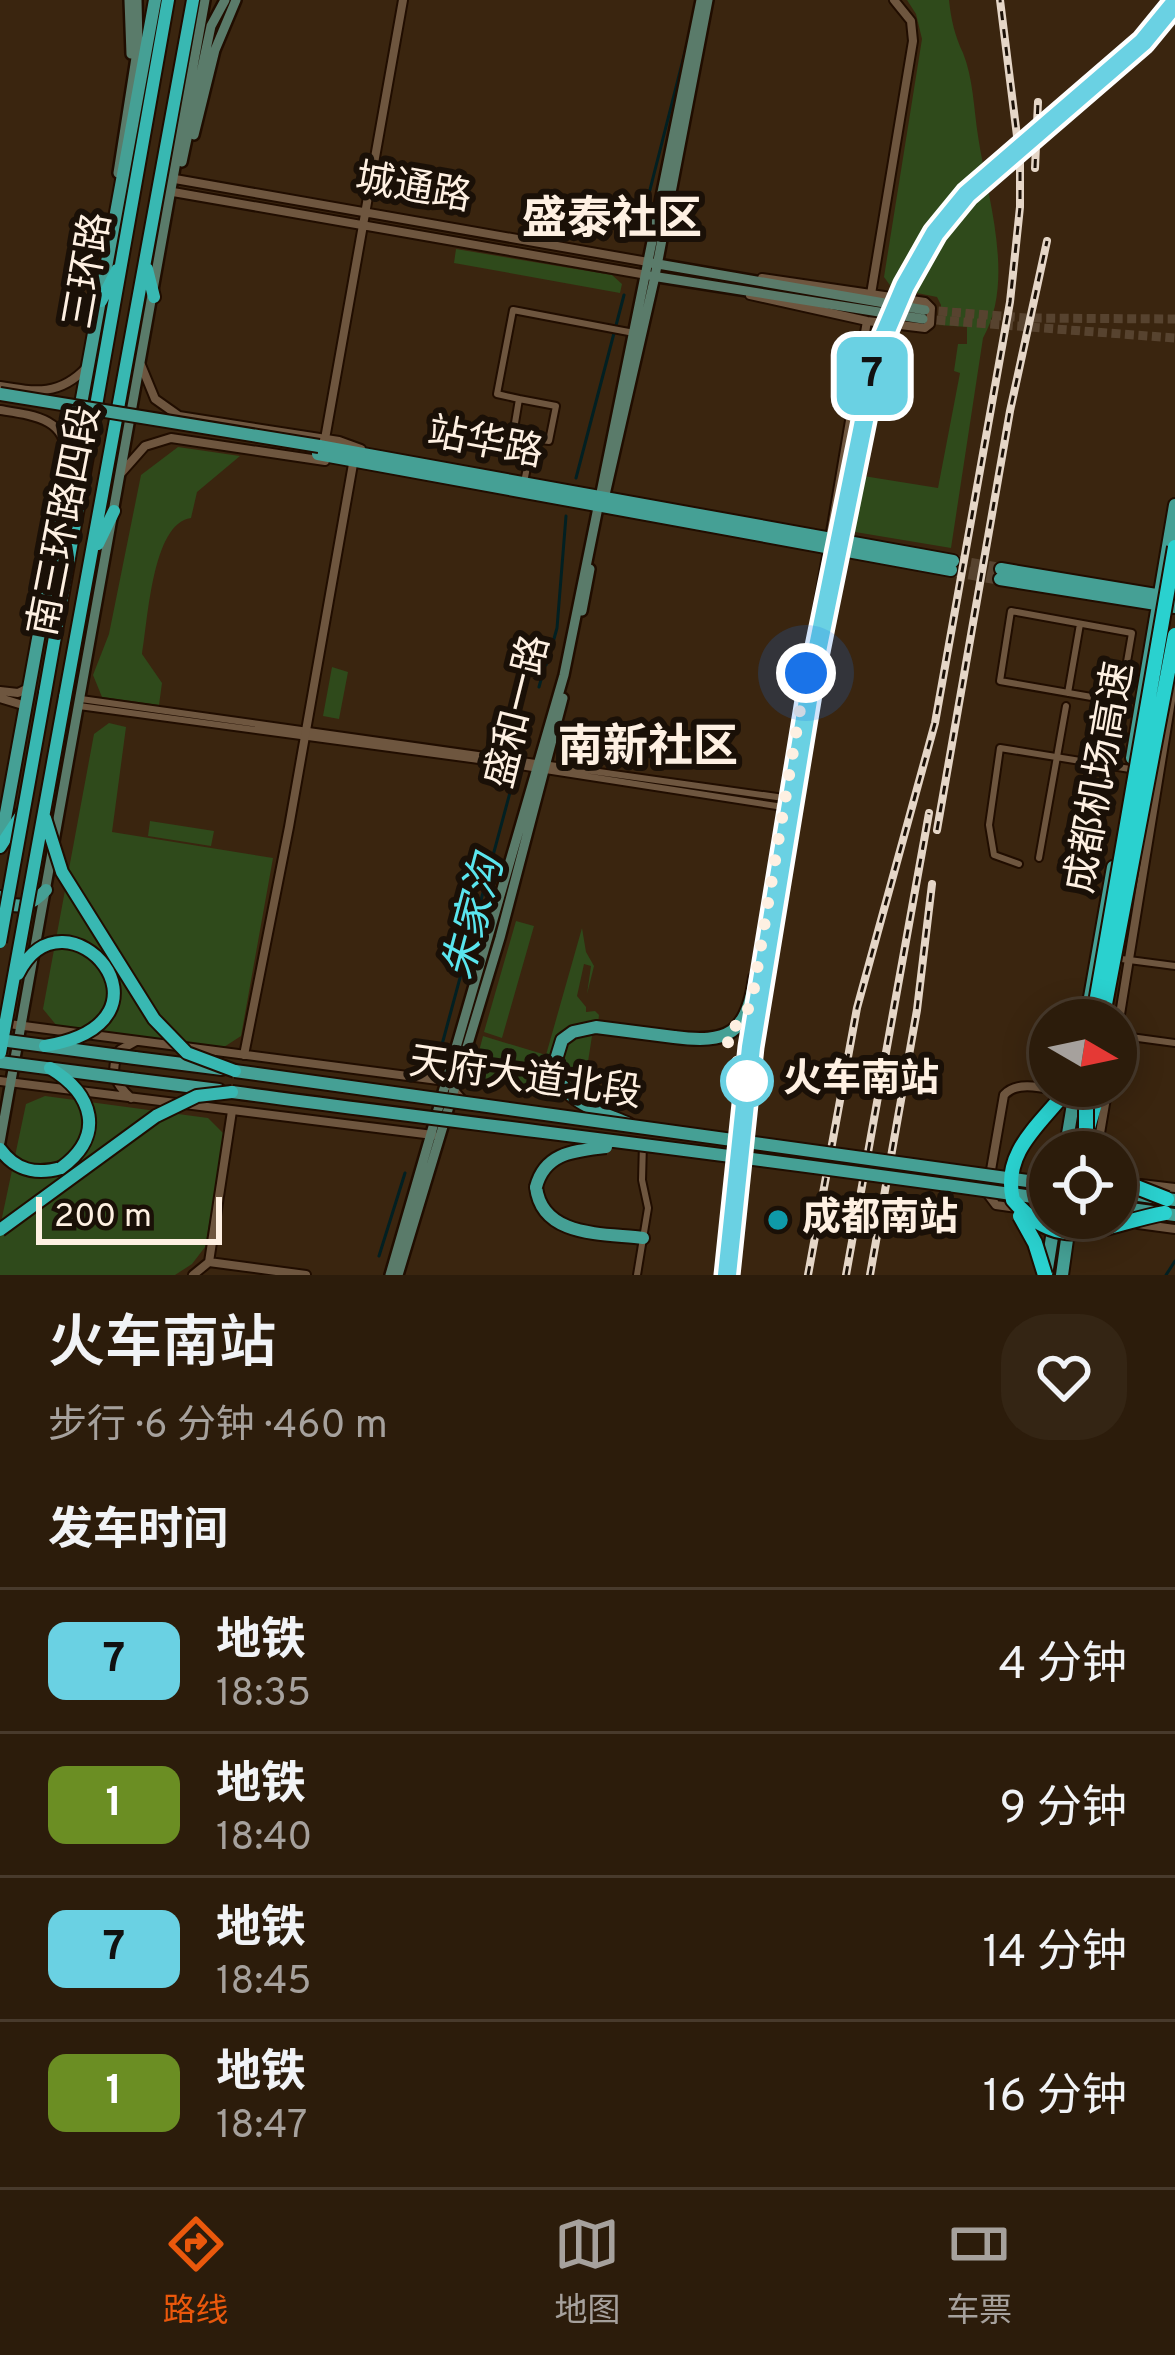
<!DOCTYPE html>
<html lang="zh">
<meta charset="utf-8">
<style>
:root{--surface:#2c1c0b;--page:#342514;--text:#f1f3f6;--muted:#a6a19d;--line:#483a2c;--accent:#ea580c}
body{margin:0;font-family:Overpass,"Noto Sans SC",sans-serif;background:var(--page);color:var(--text);height:100vh;display:flex;flex-direction:column;font-size:45px;white-space:nowrap}
*{box-sizing:border-box;margin:0}
p{font-size:39px;color:var(--muted)}
.icon{flex:none;width:66px;height:66px;fill:none;stroke:currentColor;stroke-width:2;stroke-linecap:round;stroke-linejoin:round}
.map{position:relative;height:1275px;overflow:hidden}
.sheet{display:flex;flex-direction:column;background:var(--surface);flex:1}
.sheet>*{flex:none}
.badge{padding:0 24px;border-radius:18px;font-size:42px;line-height:78px}
.needle{width:78px;rotate:99deg}
.tools{position:absolute;left:1029px;top:999px;display:grid;gap:24px}
.tools a{display:grid;place-items:center;width:108px;height:108px;border-radius:50%;background:var(--surface);box-shadow:0 6px 30px #0003,0 0 0 3px var(--line);font-size:60px}
.scale{position:absolute;left:36px;bottom:30px;width:186px;box-sizing:border-box;padding-left:12px;border:6px solid #fef0e2;border-top:0;font-size:33px;line-height:42px;white-space:nowrap;color:#fef0e2;-webkit-text-stroke:9px #1a1007;paint-order:stroke}
.you{position:absolute;width:60px;height:60px;margin:-30px;border:9px solid #fff;border-radius:50%;background:#1a73e8;box-shadow:0 0 0 18px #1a73e833}
.map>.badge{position:absolute;translate:-50% -50%;box-shadow:0 0 0 6px #fff}
h2{padding:0 48px;font-size:45px;line-height:108px}
.round{display:grid;place-items:center;flex:none;width:126px;height:126px;border-radius:48px;background:var(--page)}
.headline{display:flex;align-items:center;justify-content:space-between;height:204px;padding:0 48px}
h1{font-size:57px;font-weight:600;line-height:90px}
ul{padding:0;list-style:none}
li{display:flex;align-items:center;gap:36px;height:144px;padding:0 48px;border-top:3px solid var(--line)}
li div{flex:1}
li b{display:block;font-size:45px}
li em{font-style:normal}
li .badge{min-width:132px;font-weight:700;text-align:center}
.tabs{display:flex;justify-content:space-around;align-items:center;height:168px;border-top:3px solid var(--line);background:var(--surface);font-size:33px;color:var(--muted)}
.tabs a{display:grid;justify-items:center;gap:6px}
.tabs .current{color:var(--accent)}
.map>svg:first-child{display:block}
</style>
<div class="map">
<svg width="1175" height="1275" viewBox="0 0 1175 1275">
<rect width="100%" height="100%" fill="#3a250f"/>
<path fill="#2f4a1b" d="M907,0H949C951,20 955,36 963,53C973,77 974,110 978,136C987,197 1016,280 983,338L951,548L855,532L844,515L851,474L938,488L960,373L954,371L958,344H967V327L939,325L941,305L937,297L892,288L884,277L922,39L916,14Z
M456,249L612,275L622,284L620,293L454,263Z
M178,447L240,456L197,492L191,518C152,523 148,621 142,654L162,683L159,705L102,697L93,675L109,634L141,475Z
M332,667L348,672L339,719L323,716Z
M109,723L126,727L112,832L273,858L241,1036L224,1047L57,1026L43,1009L94,734Z
M150,821L214,831L211,846L148,836Z
M516,921L534,926L502,1038L484,1032Z
M582,928L586,952L594,966L587,994L591,966L584,964L577,996L586,1007V1012L595,1011L599,1015L598,1024L582,1028L592,1036L583,1094L472,1078L483,1036L546,1055Z
M45,1096L208,1118L225,1135L205,1247L192,1264L175,1275H0V1227L26,1104Z"/>
<g fill="none" stroke-linecap="round" stroke-linejoin="round">
<path stroke="#022022" stroke-width="3" d="M639,233L689,36
M576,478L624,295
M552,646L557,628L566,516
M546,665L548,658
M539,687L542,676
M522,747L526,732
M440,1052L512,785
M379,1256L405,1173
M1166,1275L1175,1261"/>
<path stroke="#57432f" stroke-width="8" stroke-dasharray="8 4" stroke-linecap="butt" d="M720,1275L729,1208"/>
<path stroke="#57432f" stroke-width="9" stroke-dasharray="9 4.5" stroke-linecap="butt" d="M925,310L1026,318L1175,319
M923,319L1175,338"/>
<path stroke="#57432f" stroke-width="12" stroke-dasharray="12 6" stroke-linecap="butt" d="M953,561L1001,569
M951,570L1000,579"/>
<g stroke="#200d00" stroke-width="10">
<path id="minor" d="M519,399L556,406L549,441L533,439L524,482
M533,439L513,435L519,399L497,394L513,310L634,333
M1011,611L1132,633L1120,702L1000,681Z
M1068,693L1080,624
M81,699L784,798
M79,706L501,763L783,807
M1039,858L1066,706
M1019,864L994,855L989,825L1000,748L1130,769
M1114,958L1175,966
M1116,1035L1175,1043
M637,1275L648,1208L642,1180L643,1143"/>
</g>
<g stroke="#200d00" stroke-width="12">
<path id="tertiary" d="M175,179L648,262
M173,192L647,275
M871,294L913,41L911,21L894,0
M750,295L867,321L925,328L930,324L931,308L925,302L762,278
M141,365L155,399L179,416L339,441L361,449
M0,386C36,392 60,396 87,367
M0,410C32,415 68,418 66,458
M325,439L403,0
M122,472L145,446L171,438L325,461
M0,691L18,693L28,688
M0,698L26,706
M755,978L867,321
M1,1023L446,1081L465,1103
M1116,1039L1175,676
M244,1055L289,827L353,464
M0,1081L433,1135
M131,1098C114,1083 109,1070 120,1050L136,1041
M1097,1151L1108,1086
M1141,1184L1175,1188
M729,1208L737,1143H734
M1050,1213L996,1205L987,1193L1004,1095C1018,1079 1047,1089 1067,1092
M1089,1218L1118,1221
M1138,1224L1175,1229
M209,1262L306,1275
M193,1275L209,1262L232,1111"/>
</g>
<g stroke="#200d00" stroke-width="14">
<path id="secondary" d="M129,0L131,54
M194,135L215,50L236,0
M182,162L211,26L225,0
M118,173L138,45L137,0
M652,263L925,310
M652,276L923,319
M604,499L655,276L708,0
M582,611L590,569
M0,1142L205,0
M390,1275L564,675L701,0
M398,1275L500,938L563,698"/>
</g>
<g stroke="#200d00" stroke-width="16">
<path id="primary" d="M319,446L953,561
M318,454L951,570
M1001,569L1175,598
M1000,579L1175,607
M1132,758L1175,505
M0,846L155,0
M0,897C17,912 31,906 46,890
M1086,1020L1113,867
M674,1037C728,1044 747,1034 755,978
M135,1058L222,1069
M554,1066C561,1102 599,1111 629,1124
M131,1079L219,1090
M1065,1152L1076,1086
M536,1187C542,1238 604,1233 643,1238
M1116,1192L1175,1200
M1116,1207L1175,1215
M1046,1275L1055,1218
M1062,1275L1070,1218"/>
</g>
<g stroke="#200d00" stroke-width="16">
<path id="trunk" d="M147,269L154,297
M101,301L117,270
M62,505L71,544
M98,544L114,511
M45,693L168,0
M65,697L193,0
M0,847L23,812
M0,1149C16,1171 36,1175 61,1168"/>
</g>
<g stroke="#200d00" stroke-width="18">
<path id="motorway" d="M1086,1108L1090,1086
M1081,1152L1100,1086"/>
</g>
<use href="#minor" stroke="#6e563f" stroke-width="6"/>
<use href="#tertiary" stroke="#6e563f" stroke-width="8"/>
<use href="#secondary" stroke="#5a7b6a" stroke-width="9"/>
<use href="#primary" stroke="#45a095" stroke-width="12"/>
<use href="#trunk" stroke="#38b8b2" stroke-width="12"/>
<use href="#motorway" stroke="#2ad1cf" stroke-width="14"/>
<g stroke="#e5d6c7" stroke-width="8">
<path id="rail" d="M1035,168L1038,102
M937,830L1010,411L1047,241
M808,1275L857,1008L935,723L1010,302L1020,207V160L1000,0
M846,1275L929,813
M870,1275L917,1010L932,884"/>
</g>
<use href="#rail" stroke="#1a1007" stroke-width="3" stroke-dasharray="9" stroke-linecap="butt"/>
<g stroke="#200d00" stroke-width="16" stroke-linecap="butt">
<path id="primary-bridge" d="M0,394L319,446
M0,1040L135,1058
M0,1062L131,1079
M554,1066L562,1040L573,1032L596,1027L674,1037
M235,1071L1042,1183
M232,1092C501,1128 771,1159 1039,1198
M536,1187C545,1152 575,1151 606,1147"/>
</g>
<g stroke="#200d00" stroke-width="16" stroke-linecap="butt">
<path id="trunk-bridge" d="M45,818L62,872L154,1019L187,1053L235,1071
M0,942L45,693
M18,974C65,880 192,1021 45,1046
M0,1053L65,697
M50,1068C93,1094 106,1135 61,1168
M0,1230L156,1116L197,1096L232,1092"/>
</g>
<g stroke="#200d00" stroke-width="18" stroke-linecap="butt">
<path id="motorway-bridge" d="M1093,1020L1175,547
M1102,1020L1175,635
M1070,1086C1044,1122 1001,1150 1013,1200C1061,1257 1103,1224 1165,1213
M1086,1108V1130L1092,1152
M1116,1179L1167,1199
M1020,1216L1035,1243L1045,1275"/>
</g>
<use href="#primary-bridge" stroke="#45a095" stroke-width="12"/>
<use href="#trunk-bridge" stroke="#38b8b2" stroke-width="12"/>
<use href="#motorway-bridge" stroke="#2ad1cf" stroke-width="14"/>
</g>
<g fill="none" stroke-linecap="round" stroke-linejoin="round">
<g stroke="#fff" stroke-width="27">
<path id="line" d="M727,1275L751,1047L812,676L879,347L905,286L935,233L967,194L1143,42L1175,3"/>
</g>
<use href="#line" stroke="#6ad1e3" stroke-width="18"/>
<path stroke="#fef0e2" stroke-width="12" stroke-dasharray="0 21.6" d="M747,1081L725,1036L746,1016L754,988L806,673"/>
</g>
<circle fill="#fff" stroke="#6ad1e3" stroke-width="6" cx="747" cy="1081" r="24"/>
<circle fill="#0f9aa8" stroke="#1a1007" stroke-width="4.5" cx="778" cy="1220" r="12"/>
<g text-anchor="middle" dominant-baseline="central" stroke-width="12" stroke-linejoin="round" paint-order="stroke">
<g font-size="39" fill="#fef0e2" stroke="#1a1007">
<text transform="translate(413 190) rotate(10)">城通路</text>
<text transform="translate(90 271) rotate(-80)">三环路</text>
<text transform="translate(485 445) rotate(11)">站华路</text>
<text transform="translate(67 521) rotate(-79)">南三环路四段</text>
<text transform="translate(520 712) rotate(-76)">盛和一路</text>
<text transform="translate(1102 778) rotate(-80)">成都机场高速</text>
<text transform="translate(525 1080) rotate(8)">天府大道北段</text>
</g>
<g font-size="39" font-weight="bold" fill="#fef0e2" stroke="#1a1007" text-anchor="start">
<text x="783" y="1081">火车南站</text>
</g>
<g font-size="39" font-weight="bold" fill="#fef0e2" stroke="#1a1007" text-anchor="start">
<text x="802" y="1220">成都南站</text>
</g>
<g font-size="42" font-style="italic" fill="#5ae5ee" stroke="#1a1007">
<text transform="translate(476 918) rotate(-75)">朱家沟</text>
</g>
<g font-size="45" font-weight="bold" fill="#fef0e2" stroke="#1a1007">
<text x="612" y="221">盛泰社区</text>
<text x="648" y="749">南新社区</text>
</g>
</g>
</svg>
<div class="tools">
<a><svg class="needle" viewBox="-14 -14 28 28"><path d="M0-13l5 13h-10z" fill="#e53935"/><path d="M0 13l5-13h-10z" fill="#a6a19d"/></svg></a>
<a><svg class="icon" aria-label="locate" viewBox="0 0 24 24"><circle cx="12" cy="12" r="6"/><path d="M12 2v4M12 18v4M2 12h4M18 12h4"/></svg></a>
</div>
<div class="scale">200 m</div>
<div class="you" style="left:806px;top:673px"></div>
<b class="badge" style="left:872px;top:376px;background:#6ad1e3;color:#111">7</b>
</div>
<section class="sheet">
<div class="headline"><div><h1>火车南站</h1><p>步行 · 6 分钟 · 460 m</p></div><a class="round"><svg class="icon" aria-label="heart" viewBox="0 0 24 24"><path d="M12 20l-8-8c-3-5 5-10 8-4 3-6 11-1 8 4z"/></svg></a></div>
<h2>发车时间</h2>
<ul>
<li><span class="badge" style="background:#6ad1e3;color:#111">7</span><div><b>地铁</b><p>18:35</p></div><em>4 分钟</em></li>
<li><span class="badge" style="background:#6b8e23;color:#fff">1</span><div><b>地铁</b><p>18:40</p></div><em>9 分钟</em></li>
<li><span class="badge" style="background:#6ad1e3;color:#111">7</span><div><b>地铁</b><p>18:45</p></div><em>14 分钟</em></li>
<li><span class="badge" style="background:#6b8e23;color:#fff">1</span><div><b>地铁</b><p>18:47</p></div><em>16 分钟</em></li>
</ul>
</section>
<nav class="tabs">
<a class="current"><svg class="icon" aria-label="directions" viewBox="0 0 24 24"><path d="M12 3l9 9-9 9-9-9zM9 14v-3h6M13 9l2 2-2 2"/></svg>路线</a>
<a><svg class="icon" aria-label="map" viewBox="0 0 24 24"><path d="M3 6l6-2 6 2 6-2v14l-6 2-6-2-6 2zM9 4v14M15 6v14"/></svg>地图</a>
<a><svg class="icon" aria-label="tickets" viewBox="0 0 24 24"><path d="M3 7h18v10H3zM15 7v10"/></svg>车票</a>
</nav>
